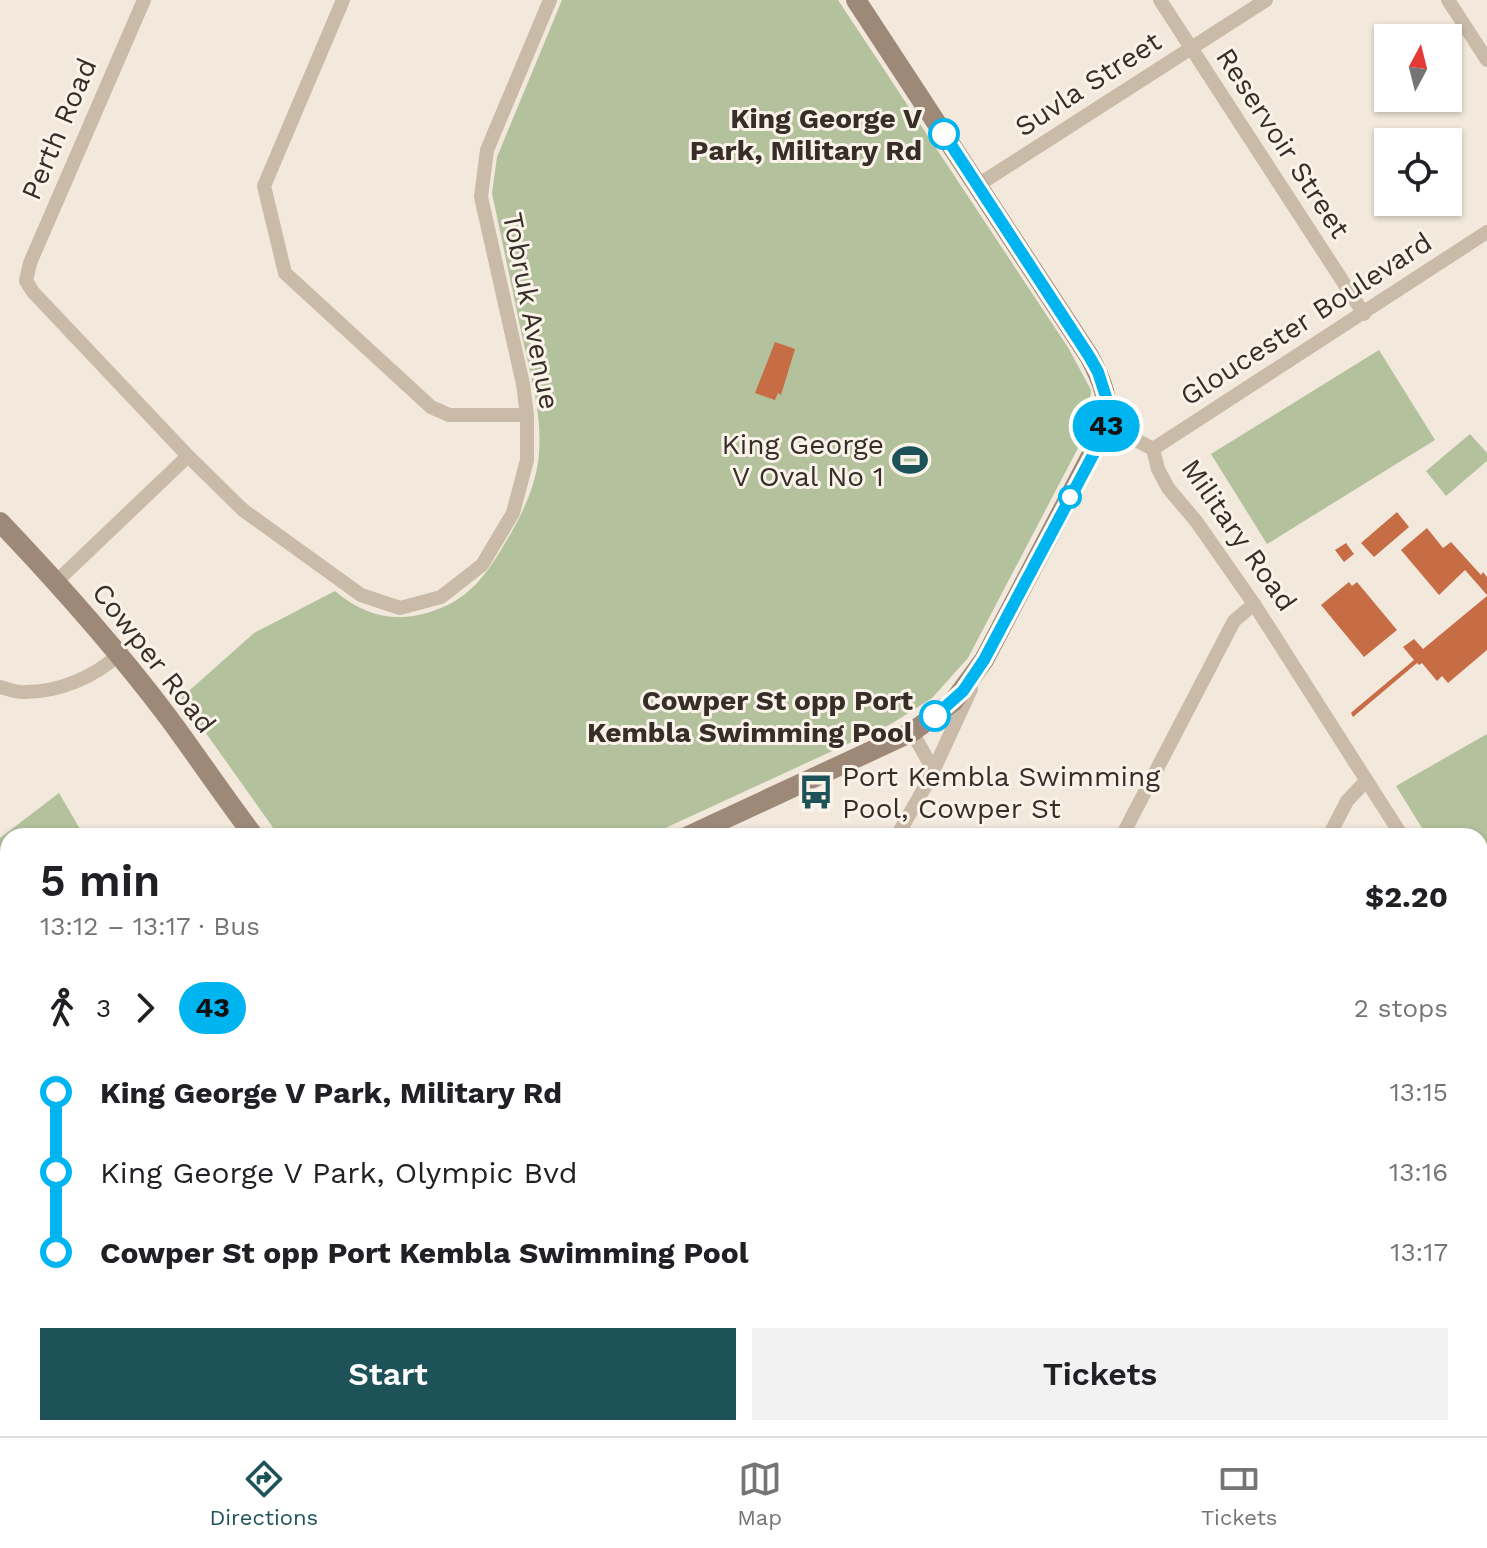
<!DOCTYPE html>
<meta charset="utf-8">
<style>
:root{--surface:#fff;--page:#f2f2f2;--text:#202124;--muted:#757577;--line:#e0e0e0;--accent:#1e5259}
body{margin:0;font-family:"Work Sans",sans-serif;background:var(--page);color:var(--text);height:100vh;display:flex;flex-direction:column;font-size:30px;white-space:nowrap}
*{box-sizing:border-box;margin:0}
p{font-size:26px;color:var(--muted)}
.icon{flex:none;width:44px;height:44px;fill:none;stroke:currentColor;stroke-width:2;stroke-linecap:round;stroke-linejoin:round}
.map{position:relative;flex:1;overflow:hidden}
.sheet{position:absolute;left:0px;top:828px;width:1488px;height:608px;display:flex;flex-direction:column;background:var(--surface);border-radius:24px 24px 0 0;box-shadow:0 2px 6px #0004}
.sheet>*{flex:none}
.badge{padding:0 16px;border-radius:26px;font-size:28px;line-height:52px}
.needle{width:52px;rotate:7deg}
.tools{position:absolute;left:1374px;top:24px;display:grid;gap:16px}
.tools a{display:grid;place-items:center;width:88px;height:88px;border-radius:0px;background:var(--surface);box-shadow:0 2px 6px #0004;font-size:40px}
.map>.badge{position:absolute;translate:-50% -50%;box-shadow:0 0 0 4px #fff}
.legs{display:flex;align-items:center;gap:12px;height:88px;padding:0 40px;font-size:26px}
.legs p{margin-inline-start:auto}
.overview{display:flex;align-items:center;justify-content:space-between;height:136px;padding:0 40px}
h1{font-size:44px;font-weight:600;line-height:60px}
.primary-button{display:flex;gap:16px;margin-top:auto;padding:16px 40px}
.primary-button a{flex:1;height:92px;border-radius:0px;background:var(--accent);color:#fff;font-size:32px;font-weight:600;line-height:92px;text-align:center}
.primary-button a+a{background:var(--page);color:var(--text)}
ul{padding:0 40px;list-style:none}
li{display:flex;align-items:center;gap:28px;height:80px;font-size:30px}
li i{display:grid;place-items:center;width:12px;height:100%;margin:0 10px;background:currentColor}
li i::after{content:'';width:20px;height:20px;margin:-10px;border:6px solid;border-radius:50%;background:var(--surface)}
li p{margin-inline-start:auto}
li:first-child i{background:linear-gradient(#0000 50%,currentColor 0)}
li:last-child i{background:linear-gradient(currentColor 50%,#0000 0)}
.tabs{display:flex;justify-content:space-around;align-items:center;height:112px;border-top:2px solid var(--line);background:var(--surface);font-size:22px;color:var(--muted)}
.tabs a{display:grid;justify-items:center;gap:4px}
.tabs .active{color:var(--accent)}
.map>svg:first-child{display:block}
</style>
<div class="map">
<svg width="1487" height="1436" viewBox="0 0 1487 1436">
<rect width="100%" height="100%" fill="#f2e9dc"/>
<path fill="#b3c19c" d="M562,0H838L1069,349L1091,390L1088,429L968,658L932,698L891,724L648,836H279L181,698L254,633L335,591C368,619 402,624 441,608C470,596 485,576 501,550C518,522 533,495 538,462C544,419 531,377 522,336C512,288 502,241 492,193L497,157Z
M1379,350L1435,440L1267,544L1211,454Z
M1470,434L1487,453V461L1446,496L1426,471Z
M1487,734V931L1480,920V836H1427L1396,786Z
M59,793L84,836H8V959L0,963V838Z
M8,1073V1421L0,1425V1078Z
M1480,1396H1487V1436H1202L1188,1428H1480Z"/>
<path fill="#eeddb3" d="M8,1421V1428H421L397,1436H0V1425Z"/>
<path fill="#7baaaf" d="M422,1428H998L1006,1436H397Z"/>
<path fill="#c66d46" d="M775,342L795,349L781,395L778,393L775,400L755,393Z
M1397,512L1409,527L1374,557L1361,543Z
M1427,528L1443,548L1451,542L1481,575L1483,572L1487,577V595L1465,570L1439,595L1401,550Z
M1346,543L1354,554L1344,562L1335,550Z
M1349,582L1352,586L1357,582L1397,630L1364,657L1321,605Z
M1487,596V650L1448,683L1442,676L1437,681L1422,663L1419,665L1417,663L1353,717L1351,713L1353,711L1414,660L1403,647L1414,639L1423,649Z"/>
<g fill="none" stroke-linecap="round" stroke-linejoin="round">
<path stroke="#cabaa8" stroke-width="14" d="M144,0L30,263L26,281L33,292L188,456L243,510L361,595L400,608L441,597L482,565L513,513L527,460V415L523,384L481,197L487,150L550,0
M343,0L264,186L285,273L431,407L449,415H527
M1160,0L1364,314
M1448,0L1487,60
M978,185L1266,0
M1105,429L1136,440L1153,449L1158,469L1168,488L1196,521L1254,604L1402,836
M1153,449L1487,232
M57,581L188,456
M0,687C8,689 17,693 25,692C59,692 95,677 119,654
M912,732L930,764V778
M897,836L930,778L971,689
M1122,836L1234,621L1254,604
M1329,836L1347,801L1366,781
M1480,957L1487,968
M1480,1215L1487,1214"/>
<path stroke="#9e8979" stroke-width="20" d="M0,522C59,584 116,648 168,717C197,756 224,797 254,836
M688,836L912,732L953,702L984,660L1105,429C1111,402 1102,380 1089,356L856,0"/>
</g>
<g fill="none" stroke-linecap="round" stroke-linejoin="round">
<g stroke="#fff" stroke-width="18">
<path id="line-1" d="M935,716L963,691L984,660L1102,438L1108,415L1107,400L1098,372L1089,356L944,134"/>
</g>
<use href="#line-1" stroke="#00b5ef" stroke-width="12"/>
</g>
<defs>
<g id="stadium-bare" transform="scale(2.76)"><path d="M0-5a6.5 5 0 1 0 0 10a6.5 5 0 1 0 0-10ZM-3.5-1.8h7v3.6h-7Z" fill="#1e5259" stroke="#faf3e9" stroke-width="2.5" paint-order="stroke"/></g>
<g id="bus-bare" transform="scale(2.76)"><path d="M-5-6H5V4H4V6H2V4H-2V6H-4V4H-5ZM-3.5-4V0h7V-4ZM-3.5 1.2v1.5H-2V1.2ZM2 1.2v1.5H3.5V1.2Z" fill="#1e5259" stroke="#faf3e9" stroke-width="2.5" paint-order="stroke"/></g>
</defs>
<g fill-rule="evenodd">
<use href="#stadium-bare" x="910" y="460"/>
<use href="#bus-bare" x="816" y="792"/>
</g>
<g fill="#fff" stroke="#00b5ef" stroke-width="4">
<circle cx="944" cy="134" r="14"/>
<circle cx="1070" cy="497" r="10"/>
<circle cx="935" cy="716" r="14"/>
</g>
<g text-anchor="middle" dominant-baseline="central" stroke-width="6" stroke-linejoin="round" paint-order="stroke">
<g font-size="28" fill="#372e28" stroke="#faf3e9">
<text transform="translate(1088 84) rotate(-33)">Suvla Street</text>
<text transform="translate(59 129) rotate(-67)">Perth Road</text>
<text transform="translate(1283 143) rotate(57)">Reservoir Street</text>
<text transform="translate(531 311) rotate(79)">Tobruk Avenue</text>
<text transform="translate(1306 319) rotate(-33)">Gloucester Boulevard</text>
<text transform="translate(1239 535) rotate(55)">Military Road</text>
<text transform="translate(154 658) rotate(52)">Cowper Road</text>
</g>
<g font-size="28" font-weight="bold" fill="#372e28" stroke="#faf3e9" text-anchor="end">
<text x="922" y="118">King George V<tspan x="922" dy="32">Park, Military Rd</tspan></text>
<text x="913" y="700">Cowper St opp Port<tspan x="913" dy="32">Kembla Swimming Pool</tspan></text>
</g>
<g font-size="28" fill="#372e28" stroke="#faf3e9" text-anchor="end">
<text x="884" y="444">King George<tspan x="884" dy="32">V Oval No 1</tspan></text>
<text x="842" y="776" text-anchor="start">Port Kembla Swimming<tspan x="842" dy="32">Pool, Cowper St</tspan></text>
</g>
</g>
</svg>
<div class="tools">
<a><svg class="needle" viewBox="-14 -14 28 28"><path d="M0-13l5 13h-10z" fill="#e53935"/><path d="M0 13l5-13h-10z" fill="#757577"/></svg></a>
<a><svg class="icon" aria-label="locate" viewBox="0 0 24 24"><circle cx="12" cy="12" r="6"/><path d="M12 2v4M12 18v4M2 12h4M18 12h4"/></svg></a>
</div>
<b class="badge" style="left:1106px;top:426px;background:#00b5ef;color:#111">43</b>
<section class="sheet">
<div class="overview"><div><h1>5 min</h1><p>13:12 – 13:17 · Bus</p></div><b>$2.20</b></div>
<div class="legs"><svg class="icon" aria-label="walk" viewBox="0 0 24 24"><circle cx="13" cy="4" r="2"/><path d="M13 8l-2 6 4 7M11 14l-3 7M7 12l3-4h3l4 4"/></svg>3<svg class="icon" aria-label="forward" viewBox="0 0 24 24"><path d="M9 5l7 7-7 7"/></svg><b class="badge" style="background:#00b5ef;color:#111">43</b><p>2 stops</p></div>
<ul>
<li><i style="color:#00b5ef"></i><b>King George V Park, Military Rd</b><p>13:15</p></li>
<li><i style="color:#00b5ef"></i><span>King George V Park, Olympic Bvd</span><p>13:16</p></li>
<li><i style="color:#00b5ef"></i><b>Cowper St opp Port Kembla Swimming Pool</b><p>13:17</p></li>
</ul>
<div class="primary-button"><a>Start</a><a>Tickets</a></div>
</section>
</div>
<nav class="tabs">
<a class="active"><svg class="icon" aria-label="directions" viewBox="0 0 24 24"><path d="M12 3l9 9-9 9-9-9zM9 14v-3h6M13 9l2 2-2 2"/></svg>Directions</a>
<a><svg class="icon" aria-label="map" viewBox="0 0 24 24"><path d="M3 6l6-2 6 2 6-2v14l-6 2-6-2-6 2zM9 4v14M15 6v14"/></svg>Map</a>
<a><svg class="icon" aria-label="tickets" viewBox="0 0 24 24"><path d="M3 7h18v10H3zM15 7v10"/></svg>Tickets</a>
</nav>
